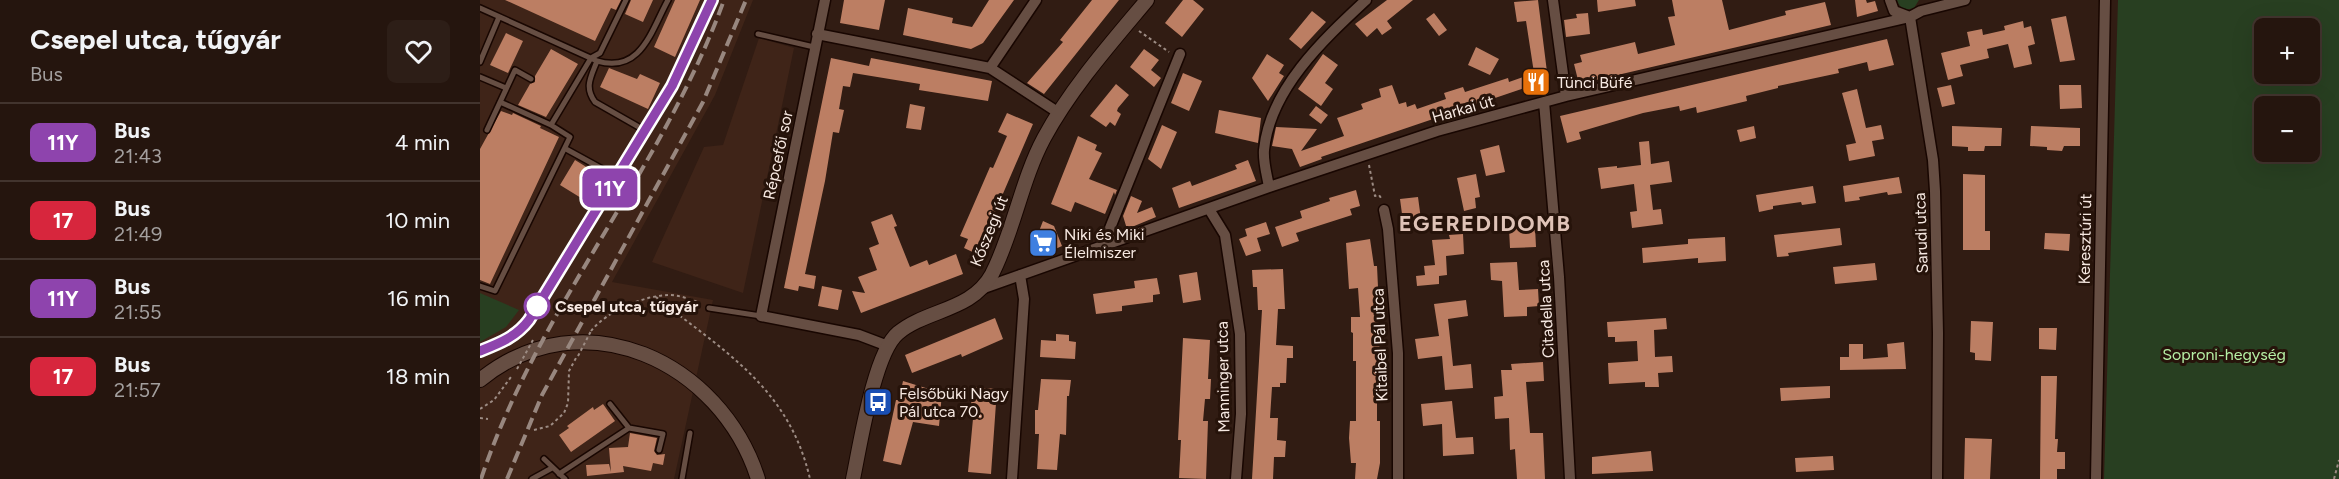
<!DOCTYPE html>
<meta charset="utf-8">
<style>
:root{--surface:#25150e;--page:#2d1e17;--text:#f1f3f6;--muted:#a39f9e;--line:#42342e}
body{margin:0;font-family:Figtree,sans-serif;background:var(--page);color:var(--text);height:100vh;display:flex;flex-direction:column;font-size:22px;white-space:nowrap}
*{box-sizing:border-box;margin:0}
p{font-size:20px;color:var(--muted)}
.icon{flex:none;width:33px;height:33px;fill:none;stroke:currentColor;stroke-width:2;stroke-linecap:round;stroke-linejoin:round}
.map{position:relative;flex:1;overflow:hidden}
.side{display:flex;flex-direction:column;background:var(--surface);width:480px}
.side>*{flex:none}
.badge{padding:0 12px;border-radius:9px;font-size:21px;line-height:39px}
.tools{position:absolute;left:1774px;top:18px;display:grid;gap:12px}
.tools a{display:grid;place-items:center;width:66px;height:66px;border-radius:9px;background:var(--surface);box-shadow:0 6px 24px #0002,0 0 0 2px var(--line);font-size:30px}
.map>.badge{position:absolute;translate:-50% -50%;box-shadow:0 0 0 3px #fff}
.round{display:grid;place-items:center;flex:none;width:63px;height:63px;border-radius:9px;background:var(--page)}
.overview{display:flex;align-items:center;justify-content:space-between;height:102px;padding:0 30px}
h1{font-size:28px;font-weight:700;line-height:45px}
ul{padding:0;list-style:none}
li{display:flex;align-items:center;gap:18px;height:78px;padding:0 30px;border-top:2px solid var(--line)}
li div{flex:1}
li b{display:block;font-size:22px}
li em{font-style:normal}
li .badge{min-width:66px;font-weight:700;text-align:center}
main{display:flex;flex:1;min-height:0}
.map>svg:first-child{display:block}
</style>
<main>
<section class="side">
<div class="overview"><div><h1>Csepel utca, tűgyár</h1><p>Bus</p></div><a class="round"><svg class="icon" aria-label="heart" viewBox="0 0 24 24"><path d="M12 20l-8-8c-3-5 5-10 8-4 3-6 11-1 8 4z"/></svg></a></div>
<ul>
<li><span class="badge" style="background:#8e44ad;color:#fff">11Y</span><div><b>Bus</b><p>21:43</p></div><em>4 min</em></li>
<li><span class="badge" style="background:#d7263d;color:#fff">17</span><div><b>Bus</b><p>21:49</p></div><em>10 min</em></li>
<li><span class="badge" style="background:#8e44ad;color:#fff">11Y</span><div><b>Bus</b><p>21:55</p></div><em>16 min</em></li>
<li><span class="badge" style="background:#d7263d;color:#fff">17</span><div><b>Bus</b><p>21:57</p></div><em>18 min</em></li>
</ul>
</section>
<div class="map">
<svg width="1859" height="479" viewBox="0 0 1859 479">
<rect width="100%" height="100%" fill="#311c13"/>
<path fill="#3f2418" d="M0,0H273L235,95L132,282L233,300L194,479H0Z
M279,38L314,48L263,293L172,262L224,147L243,145Z"/>
<path fill="#283f21" fill-rule="evenodd" d="M1417,0H1439L1434,8C1426,11 1419,8 1417,0Z
M1638,0H1859V479H1624ZM1830,28V74H1785V28ZM1830,106V152H1785V106Z
M0,293L39,310L26,327L0,342Z"/>
<path fill="#bc7e63" d="M25,0H141L136,10L131,8L115,41Z
M151,0H173L163,22L145,14Z
M195,0H220L195,57L174,47Z
M364,0H405L399,30L360,23Z
M509,0H534L503,43L491,49L423,35L428,8L473,18L472,23L492,27Z
M612,0H639L564,94L547,83L583,42L580,40Z
M703,0H713L724,9L702,37L685,23Z
M907,0H933L907,21L912,28L902,35L897,28L887,37L875,24Z
M1058,0L1068,80L841,157L842,159L820,167L812,149L792,146L796,127L837,129L821,151L864,136L857,118L883,109L881,104L901,97L899,89L912,85L919,104L926,102L927,107L935,104L937,109L966,99L964,93L983,87L985,92L1028,78L1029,82L1054,73L1046,21L1037,22L1034,2Z
M1117,0H1155L1156,6L1118,12Z
M1192,0H1242L1249,30L1306,15L1305,11L1345,2L1351,25L1099,84L1094,64L1102,62L1100,55L1155,42L1158,54L1195,45L1188,17L1195,16Z
M1375,0H1386L1387,3L1395,1L1398,11L1377,17Z
M832,11L846,22L821,49L809,39Z
M954,13L967,30L959,36L946,19Z
M1108,13L1110,34L1086,37L1084,20L1097,18L1096,14Z
M1586,16L1595,60L1580,62L1571,19Z
M1543,21L1544,28L1551,26L1555,44L1548,46L1552,64L1534,68L1528,44L1507,49L1509,58L1480,65L1483,76L1468,80L1461,53L1490,46L1487,32L1502,29L1503,35L1525,30L1524,26Z
M26,33L43,41L28,73L10,65Z
M1407,39L1414,65L1389,71L1387,62L1358,69L1359,73L1298,86V88L1266,96L1267,101L1217,113L1216,107L1200,111L1199,106L1163,113L1099,132L1101,139L1087,143L1080,116Z
M996,47L1019,59L1010,75L988,65Z
M71,49L98,64L66,117L38,105L50,84L55,82V76Z
M664,49L679,60L671,70L681,78L674,87L650,67Z
M787,54L804,65L799,73L804,76L788,101L772,78Z
M843,54L858,65L845,83L853,89L841,106L818,89Z
M351,58L389,66L391,58L512,81L508,101L439,90L440,84L373,73L370,87L363,86L359,109L364,110L359,133L353,132L345,181L325,274L336,276L334,289L319,286L318,291L304,288Z
M129,68L157,79L160,74L180,83L168,109L120,87Z
M703,73L722,81L709,111L691,103Z
M636,84L649,95L638,108L637,111L641,114L635,126L630,122L626,127L610,116Z
M1471,85L1475,104L1462,107L1457,88Z
M1579,85H1601L1602,108L1580,109Z
M1377,89L1386,128L1401,125L1404,139L1392,141L1395,156L1369,161L1366,145L1376,143L1362,93Z
M430,104L445,107L441,130L426,128Z
M836,106L848,115L841,124L829,115Z
M739,110L781,118L778,143L735,133Z
M21,111L32,115L33,113L61,126L60,128L79,137L10,284L0,280V149Z
M527,113L553,124L497,254L484,248L488,239L480,236L510,167L513,168L527,136L518,132Z
M682,125L697,132L681,169L668,159Z
M1274,126L1276,138L1260,142L1257,130Z
M1472,126L1522,128L1521,146H1505L1504,151H1488V147L1472,146Z
M1551,126L1600,128V146H1584L1582,151L1567,150V147L1550,146Z
M598,136L617,145L615,150L622,153L609,179L637,190L635,195L634,192L625,214L595,202L591,212L571,204Z
M1169,141L1171,164L1189,161L1192,182L1170,185L1173,210L1181,209L1183,224L1152,228L1150,212L1157,211L1154,184L1121,189L1118,168L1137,166V168L1161,165L1159,142Z
M1019,145L1025,172L1006,176L1000,150Z
M95,160L121,176L106,201L80,185Z
M768,160L776,181L699,208L692,188L710,181L712,186L757,169L755,165Z
M996,174L1000,197L995,198L996,208L984,211L977,178Z
M1483,174L1505,175V231H1510V250H1483Z
M1419,177L1422,193L1408,195L1407,192L1379,197L1380,200L1365,202L1363,186Z
M1333,186L1336,203L1322,205L1321,202L1293,206V209L1279,212L1276,195Z
M876,190L880,206L870,209L872,215L816,233L819,241L802,247L795,227L822,218L820,211L850,201L849,198Z
M651,196L662,201L657,213L672,207L676,217L647,229L643,216Z
M938,197L942,227L924,229L920,199Z
M412,214L417,226L414,227L430,267L447,260L449,265L476,254L483,274L381,313L372,291L385,293L378,277L397,270L389,248L399,244L391,222Z
M563,221L574,226L582,246L560,256L552,249Z
M786,222L790,234L777,238L781,251L766,256L759,239L767,236L765,229Z
M1055,227L1056,247L1030,248L1029,228Z
M1360,228L1362,245L1308,253L1309,256L1297,257L1294,235Z
M1565,233L1590,234L1589,251L1564,249Z
M983,234L984,254L966,256L967,275L959,276V284L937,286L936,276L945,275L944,266L955,265L952,240L970,239L969,235Z
M1245,237L1246,261L1218,263V258L1163,263L1162,248L1208,244V239Z
M890,239L894,266H897L898,287L900,372V386H897V421H900V463L897,479H875L876,463H871L869,438L870,421H876V361H873V333L871,332V317H880L878,288L869,289L866,243Z
M1037,262L1039,290L1058,289L1059,306L1047,307V316L1024,317L1022,281L1011,280L1010,263Z
M1395,263L1397,280L1355,284L1353,267Z
M803,269L805,309H798L796,345L813,346V358H807L806,383H800V387H792L790,418H798L797,440L806,441L805,457H794L793,479H772L782,310H778L777,287H773L772,270Z
M717,272L721,300L703,303L699,275Z
M677,278L680,294L673,295V302L642,306V311L616,314L613,294L655,288L654,281Z
M342,286L362,290L358,310L338,306Z
M986,300L988,316L968,319L973,366L991,364L993,388L965,390L962,356L938,359L935,339L959,336L954,304Z
M515,318L523,339L482,357L481,354L432,373L425,355Z
M1186,318L1187,329L1174,330L1175,357L1192,356L1193,372L1178,373L1179,387H1165V382L1129,384L1128,363L1158,361L1157,341L1135,342V337H1128L1127,322Z
M1491,321L1513,322L1511,361L1495,360V353L1490,352Z
M1559,328H1577L1576,350L1559,349Z
M576,334L589,335V341L596,342L595,359L560,357L561,340L576,341Z
M703,338L730,340L728,379H731L730,399H725L723,421H728L726,479L699,478L701,440H698Z
M1424,342L1426,369L1360,370V357H1369V344H1383V359L1408,357L1407,344Z
M1063,362L1064,381L1046,382L1050,433H1063L1065,479H1037L1035,449L1030,450L1029,418L1015,419L1014,397L1023,396L1021,370H1032L1031,364Z
M1561,376H1577L1575,439H1578L1577,452H1585V469H1577V479H1560Z
M561,379L591,380L589,396H587L586,435L580,434L577,470L557,469L559,434H555V410H558Z
M423,381L462,393L459,426L433,422L421,465L403,461L416,400H419Z
M1350,386V398L1301,401L1300,388Z
M492,387L517,389L511,474L488,472L494,408H491Z
M972,401L976,438L993,437L994,454L963,456L962,424L943,426L941,404Z
M123,404L135,421L91,452L79,435L89,428L87,426L113,407L114,410Z
M150,433L177,438L174,451L177,455L185,454L183,465L173,463L171,471L143,466L144,472L107,476L106,465L129,464L131,472L129,448L148,447Z
M1485,438L1512,439L1510,479H1484Z
M1171,451L1173,471L1112,474V457Z
M1353,456L1354,470L1316,472L1315,458Z"/>
<g fill="none" stroke-linecap="round" stroke-linejoin="round">
<g stroke="#180601" stroke-width="8">
<path id="service" d="M0,8L117,61C161,74 171,31 188,0
M278,34L334,47
M117,61C111,77 104,87 115,102L164,130
M0,62L19,17
M0,77L26,88
M71,125L111,58L120,53L146,0
M7,130L35,70L51,79
M86,149L137,177
M0,286L15,291L90,137L71,125L20,102
M229,308L281,316
M149,428L183,434L179,450
M64,459L85,479
M79,474L149,428L130,404
M52,479L72,468
M202,479L210,433"/>
</g>
<g stroke="#180601" stroke-width="13">
<path id="minor" d="M345,0L281,316L379,335L408,346
M1073,0L1086,96
M1410,0L1414,11L1427,16
M1430,17L1453,160L1455,191L1458,333L1457,479
M337,34L510,68L579,113
M510,68L556,0
M1064,102L1079,277L1090,479
M789,187C787,175 783,162 784,150C790,89 843,40 886,0
M729,209L745,235L760,334L761,414L756,479
M904,210L908,229L918,353V479
M628,243L630,228L700,54
M501,289L789,187L957,131L1086,96L1430,17L1441,11L1485,0
M0,351C20,343 36,337 49,320L192,86L232,0
M532,479L544,299L540,275
M1616,479L1625,0"/>
</g>
<g stroke="#180601" stroke-width="16">
<path id="secondary" d="M0,380C103,296 241,362 278,479
M373,479C380,446 394,353 418,333C447,309 492,311 512,274C534,231 541,181 564,138C591,88 631,43 667,0"/>
</g>
<path stroke="#9d8c84" stroke-width="2" stroke-dasharray="3 3" stroke-linecap="butt" d="M659,31L689,52
M889,165L895,196L899,195L901,198
M176,297C243,351 309,387 330,479
M111,331C127,311 163,296 188,295C199,295 210,299 220,303
M0,409L14,400L31,377
M0,418L8,419
M54,430L70,426L84,413L88,403L89,371L96,358
M1854,479L1859,460"/>
<use href="#service" stroke="#664e43" stroke-width="5"/>
<use href="#minor" stroke="#664e43" stroke-width="10"/>
<use href="#secondary" stroke="#664e43" stroke-width="14"/>
<path stroke="#98877f" stroke-width="4" stroke-dasharray="12 6" stroke-linecap="butt" d="M1,479C58,308 183,169 244,0
M27,479L62,395L223,102L266,0"/>
<path stroke="#9d8c84" stroke-width="2" stroke-dasharray="3 3" stroke-linecap="butt" d="M98,356L111,331
M37,369L53,340"/>
</g>
<g fill="none" stroke-linecap="round" stroke-linejoin="round">
<g stroke="#fff" stroke-width="14">
<path id="line" d="M0,351C20,343 36,337 49,320L192,86L232,0"/>
</g>
<use href="#line" stroke="#8e44ad" stroke-width="9"/>
</g>
<defs>
<g id="restaurant-square" transform="scale(1.5)"><rect x="-9" y="-9" width="18" height="18" rx="4" fill="#e8710a" stroke="#26130a"/><path d="M-5-6h1v4h1v-4h1v4h1v-4h1v5L-1.5 .5V6h-2V.5L-5-1ZM5-6V6H3V1.5H1.5Q1.5-4 5-6Z" fill="#fff"/></g>
<g id="supermarket-square" transform="scale(1.5)"><rect x="-9" y="-9" width="18" height="18" rx="4" fill="#3f7fe0" stroke="#26130a"/><path d="M-6-5.5h2.5l.6 2H6L4.5 2H-2.5L-4.4-4H-6ZM-1.5 3.2a1.3 1.3 0 1 0 .1 0ZM3 3.2a1.3 1.3 0 1 0 .1 0Z" fill="#fff"/></g>
<g id="bus-square" transform="scale(1.5)"><rect x="-9" y="-9" width="18" height="18" rx="4" fill="#1a4fb4" stroke="#26130a"/><path d="M-5-6H5V4H4V6H2V4H-2V6H-4V4H-5ZM-3.5-4V0h7V-4ZM-3.5 1.2v1.5H-2V1.2ZM2 1.2v1.5H3.5V1.2Z" fill="#fff"/></g>
</defs>
<g fill-rule="evenodd">
<use href="#restaurant-square" x="1056" y="82"/>
<use href="#supermarket-square" x="563" y="243"/>
<use href="#bus-square" x="398" y="402"/>
</g>
<circle fill="#fff" stroke="#8e44ad" stroke-width="3" cx="57" cy="306" r="12"/>
<g text-anchor="middle" dominant-baseline="central" stroke-width="6" stroke-linejoin="round" paint-order="stroke">
<g font-size="16" fill="#f6e8e1" stroke="#26130a" text-anchor="start">
<text x="1077" y="82">Tünci Büfé</text>
<text x="584" y="234">Niki és Miki<tspan x="584" dy="18">Élelmiszer</tspan></text>
<text x="419" y="393">Felsőbüki Nagy<tspan x="419" dy="18">Pál utca 70.</tspan></text>
</g>
<g font-size="16" fill="#f6e8e1" stroke="#26130a">
<text transform="translate(983 109) rotate(-16)">Harkai út</text>
<text transform="translate(298 155) rotate(-78)">Répcefői sor</text>
<text transform="translate(509 231) rotate(-68)">Kőszegi út</text>
<text transform="translate(1441 233) rotate(-92)">Sarudi utca</text>
<text transform="translate(1605 239) rotate(-89)">Keresztúri út</text>
<text transform="translate(1066 309) rotate(-93)">Citadella utca</text>
<text transform="translate(900 345) rotate(-92)">Kitaibel Pál utca</text>
<text transform="translate(743 377) rotate(-91)">Manninger utca</text>
</g>
<g font-size="16" font-weight="bold" fill="#f6e8e1" stroke="#26130a" text-anchor="start">
<text x="75" y="306">Csepel utca, tűgyár</text>
</g>
<g font-size="16" fill="#b6f0a5" stroke="#26130a">
<text x="1744" y="354">Soproni-hegység</text>
</g>
<g font-size="22" font-weight="bold" letter-spacing="1.5" fill="#dfc3b7" stroke="#26130a">
<text x="1005" y="223">EGEREDIDOMB</text>
</g>
</g>
</svg>
<div class="tools">
<a>+</a>
<a>−</a>
</div>
<b class="badge" style="left:130px;top:188px;background:#8e44ad;color:#fff">11Y</b>
</div>
</main>
